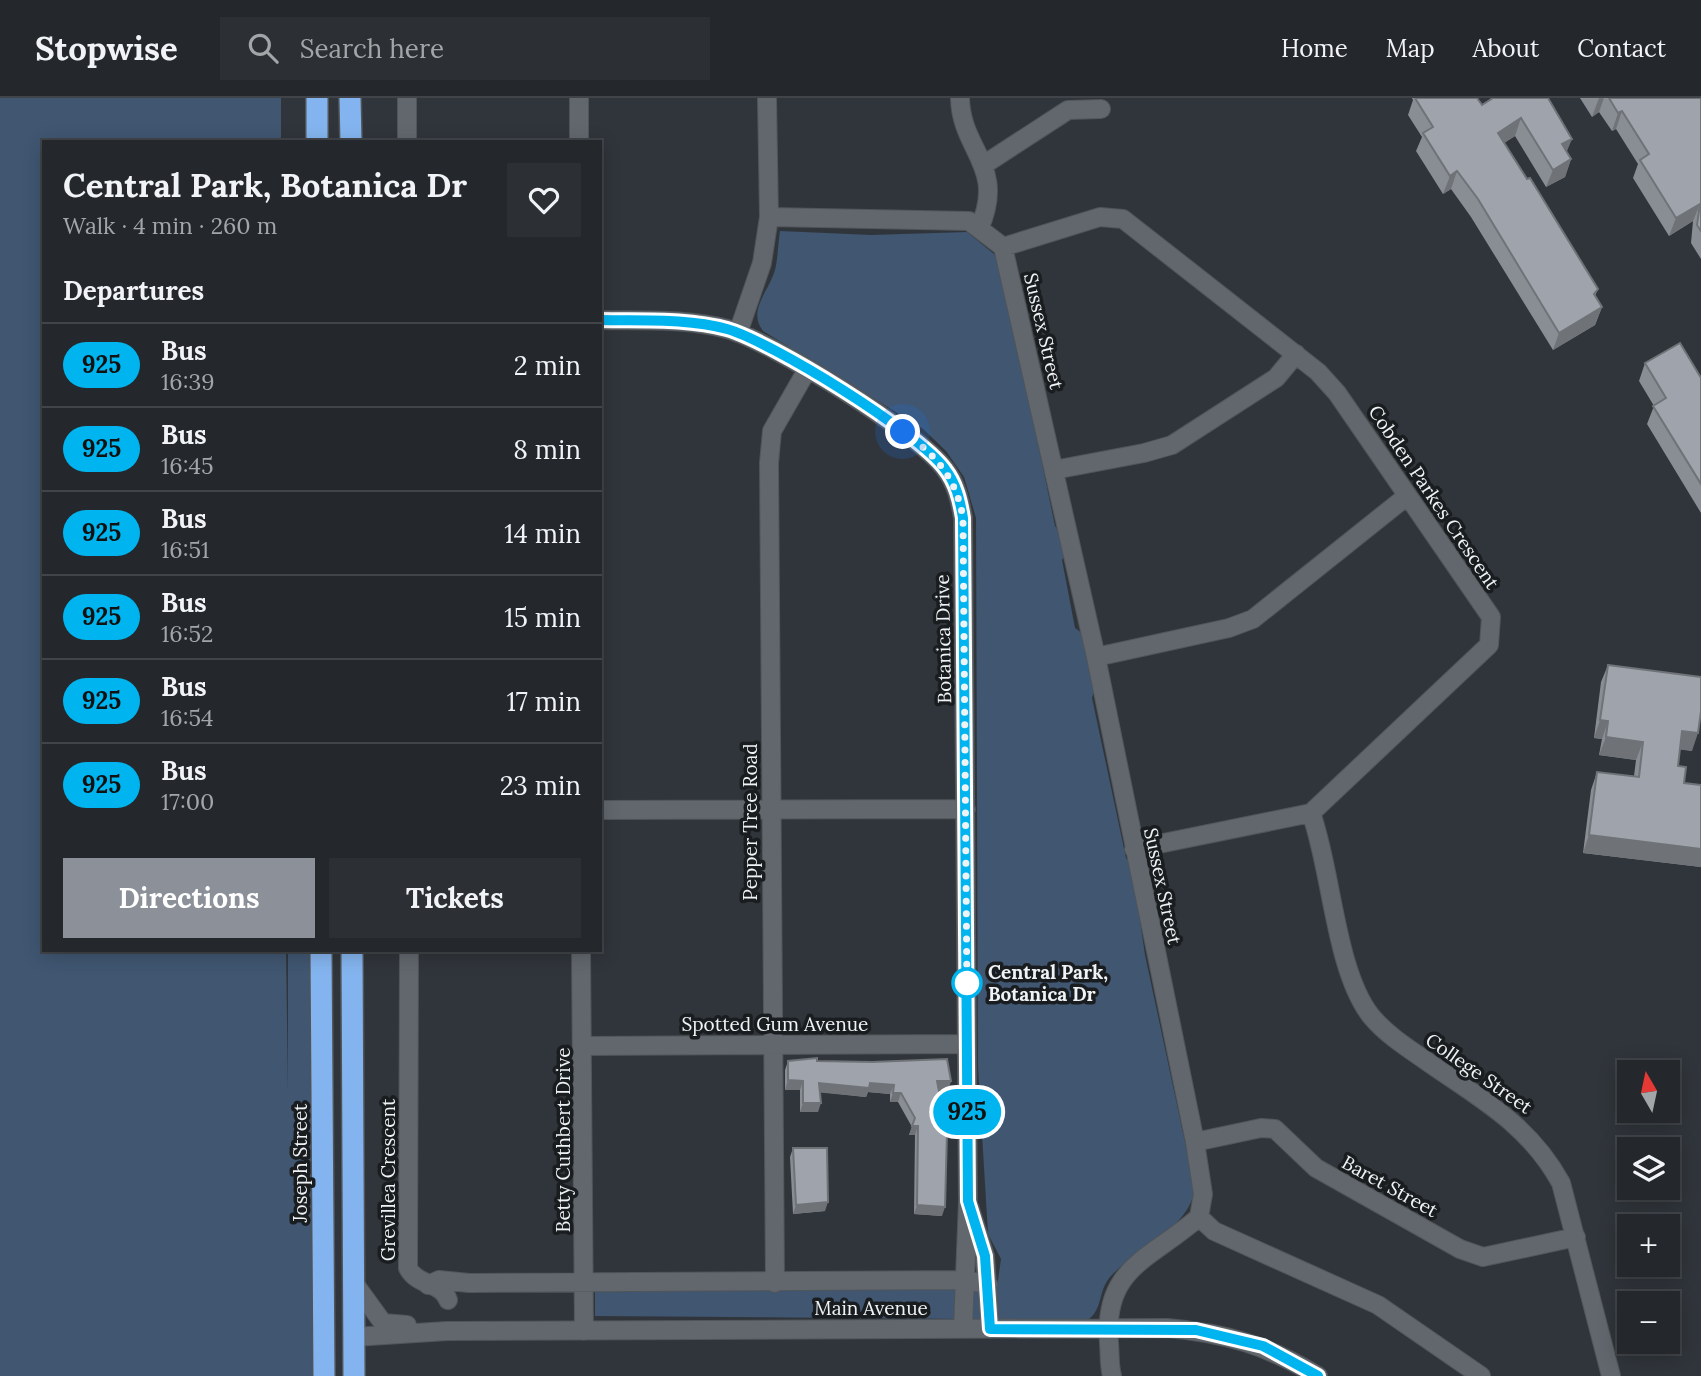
<!DOCTYPE html>
<meta charset="utf-8">
<style>
:root{--surface:#24282c;--page:#2c3034;--text:#f1f3f6;--muted:#a3a6a9;--line:#414448;--accent:#8c9099}
body{margin:0;font-family:Lora,serif;background:var(--page);color:var(--text);height:100vh;display:flex;flex-direction:column;font-size:26px;white-space:nowrap}
*{box-sizing:border-box;margin:0}
p{font-size:23px;color:var(--muted)}
.icon{flex:none;width:38px;height:38px;fill:none;stroke:currentColor;stroke-width:2;stroke-linecap:round;stroke-linejoin:round}
.map{position:relative;flex:1;overflow:hidden}
.drawer{position:absolute;left:42px;top:42px;width:560px;height:812px;display:flex;flex-direction:column;background:var(--surface);border-radius:0px;box-shadow:0 4px 18px #0003,0 0 0 2px var(--line)}
.drawer>*{flex:none}
.badge{padding:0 14px;border-radius:23px;font-size:24px;line-height:46px}
.needle{width:46px;rotate:351deg}
.buttons{position:absolute;left:1617px;top:962px;display:grid;gap:14px}
.buttons a{display:grid;place-items:center;width:63px;height:63px;border-radius:0px;background:var(--surface);box-shadow:0 4px 18px #0003,0 0 0 2px var(--line);font-size:35px}
.you{position:absolute;width:35px;height:35px;margin:-18px;border:5px solid #fff;border-radius:50%;background:#1a73e8;box-shadow:0 0 0 10px #1a73e833}
.map>.badge{position:absolute;translate:-50% -50%;box-shadow:0 0 0 4px #fff}
h2{padding:0 21px;font-size:26px;line-height:63px}
.round{display:grid;place-items:center;flex:none;width:74px;height:74px;border-radius:0px;background:var(--page)}
.headline{display:flex;align-items:center;justify-content:space-between;height:119px;padding:0 21px}
h1{font-size:33px;font-weight:700;line-height:52px}
.action{display:flex;gap:14px;margin-top:auto;padding:14px 21px}
.action a{flex:1;height:80px;border-radius:0px;background:var(--accent);color:#fff;font-size:28px;font-weight:700;line-height:80px;text-align:center}
.action a+a{background:var(--page);color:var(--text)}
ul{padding:0;list-style:none}
li{display:flex;align-items:center;gap:21px;height:84px;padding:0 21px;border-top:2px solid var(--line)}
li div{flex:1}
li b{display:block;font-size:26px}
li em{font-style:normal}
li .badge{min-width:77px;font-weight:700;text-align:center}
header{display:flex;align-items:center;gap:42px;box-sizing:border-box;height:98px;padding:0 35px;background:var(--surface);border-bottom:2px solid var(--line)}
header strong{font-size:33px}
nav{display:flex;gap:38px;margin-inline-start:auto;font-size:24px}
.search{width:490px;height:63px;background:var(--page);display:flex;align-items:center;gap:18px;box-sizing:border-box;padding:0 24px;border-radius:0px;color:var(--muted);font-size:26px}
.map>svg:first-child{display:block}
</style>
<header>
<strong>Stopwise</strong>
<div class="search"><svg class="icon" aria-label="search" viewBox="0 0 24 24"><circle cx="10" cy="10" r="6"/><path d="M15 15l6 6"/></svg>Search here</div>
<nav><a>Home</a><a>Map</a><a>About</a><a>Contact</a></nav>
</header>
<div class="map">
<svg width="1701" height="1278" viewBox="0 0 1701 1278">
<rect width="100%" height="100%" fill="#30353b"/>
<path fill="#405671" d="M0,0H281V44H44V852H286L288,992V852H310L317,1278H0Z
M780,133L871,137L967,134L994,156L1003,176L1055,428L1061,436L1066,456L1062,462L1075,530L1082,535L1094,593L1092,600L1126,760L1132,767L1145,857L1195,1091C1188,1132 1137,1149 1110,1179C1098,1193 1103,1211 1088,1222L595,1218V1192L997,1189L1001,1161L988,1136L978,969L976,420L964,379L946,353L922,330L763,233C747,213 769,193 775,172C778,160 778,145 780,133Z"/>
<g fill="none" stroke-linecap="round" stroke-linejoin="round">
<g stroke="#505559" stroke-width="20">
<path id="street" d="M579,0V44
M960,0C961,53 1007,68 979,131
M407,44V0
M985,66L1068,12L1101,11
M769,119L969,123L1003,149
M1003,149L1100,119L1123,121L1318,274L1337,295L1491,519L1489,547L1311,715L1134,751
M1003,149L1096,559L1195,1044L1203,1096L1199,1119
M600,222C642,223 687,220 727,231C771,243 919,335 945,371C956,385 960,402 963,420L968,1103L963,1230
M738,235L762,165L769,119L767,0
M1054,372L1144,355L1172,347L1276,280L1296,256
M1096,559L1229,530L1253,521L1407,398
M600,712L966,711
M1311,715C1332,773 1335,872 1371,918C1386,936 1406,949 1425,962C1479,1000 1528,1025 1561,1085L1611,1278
M409,852L408,1170C417,1188 442,1184 448,1202
M581,852L584,1233
M584,948L967,946
M1195,1044L1261,1030L1275,1031L1316,1070L1460,1151L1483,1159L1576,1139
M969,1108L985,1158L990,1231
M1199,1119L1214,1133L1378,1207L1481,1278
M354,1185L383,1225L407,1227
M775,1185L769,365L772,333L807,272
M428,1187L439,1182L469,1185L963,1182L988,1186
M354,1239L447,1233L1167,1230C1226,1235 1266,1247 1318,1278
M1112,1278C1109,1267 1110,1256 1109,1245C1103,1169 1150,1162 1199,1119"/>
</g>
<g stroke="#505559" stroke-width="24">
<path id="highway" d="M317,0V44
M350,0L351,44
M321,852L324,1278
M352,852L354,1278"/>
</g>
<use href="#street" stroke="#62676e" stroke-width="18"/>
<use href="#highway" stroke="#84b4ef" stroke-width="21"/>
</g>
<path fill="#898d94" d="M1412,0H1477L1482,7L1492,0H1548L1567,54L1571,61L1565,79L1546,89L1515,38L1504,45L1598,191L1595,198L1602,209L1595,227L1553,252L1471,119L1451,91L1443,96L1416,53L1422,39L1408,17L1413,2Z
M1580,0H1701V161L1691,145L1693,123L1669,138L1633,80L1638,66L1616,31L1612,33L1599,14L1592,19Z
M1645,265L1701,280V415L1647,326L1654,308L1639,283Z
M1608,567L1692,653L1680,651L1678,668L1684,685L1701,687V769L1583,755L1591,692L1597,674L1634,678L1636,662L1599,657L1602,641L1594,640L1601,584Z
M788,963H817L951,983L948,992H938L942,1118L914,1116L915,1037H909L912,1029L898,1004H890V996L868,994L866,999L820,994L818,1014H800V992H785V972Z
M793,1050L825,1113L793,1116L790,1059Z"/>
<path fill="#6f7378" d="M1599,0H1604L1599,14L1592,19Z
M1622,13L1616,31L1612,33L1618,15Z
M1521,20L1515,38L1492,53L1498,35Z
M1572,41L1565,58L1562,46Z
M1571,61L1565,79L1546,89L1553,72Z
M1457,73L1451,91L1443,96L1450,78Z
M1700,106L1693,123L1669,138L1676,120Z
M1602,209L1595,227L1553,252L1559,235Z
M1600,622L1608,623L1602,641L1594,640Z
M1682,633L1698,635L1692,653L1676,651Z
M1606,639L1643,644L1636,662L1599,657Z
M1589,737L1701,751V769L1583,755Z
M788,982L803,983L800,992H785Z
M937,983H951L948,992H933Z
M819,985H870L894,987L890,996L868,994L866,999L815,994Z
M893,995H901L898,1004H890Z
M803,1005H821L818,1014H800Z
M912,1028H918L915,1037H909Z
M828,1104L825,1113L793,1116L796,1107Z
M917,1107L945,1109L942,1118L914,1116Z"/>
<path fill="#9fa4ac" stroke="#6f7378" stroke-width="2" d="M1415,0H1477L1482,7L1493,0H1548L1572,41L1562,46L1571,61L1553,72L1521,20L1498,35L1527,81L1530,80L1598,191L1594,196L1602,209L1559,235L1478,101L1457,73L1450,78L1423,35L1433,29Z
M1609,0H1701V133L1697,127L1700,106L1676,120L1640,62L1649,56L1622,13L1618,15Z
M1680,245L1701,280V386L1653,308L1666,300L1645,265Z
M1608,567L1701,579V613L1698,635L1682,633L1678,668L1686,669L1684,685L1701,687V751L1589,737L1597,674L1639,679L1643,644L1606,639L1608,623L1600,622Z
M817,960V963L872,964L947,961L951,983H937L947,1034L945,1109L917,1107L918,1028H912L915,1020L901,995H893L894,987L870,985L869,990L819,985L821,1005H803V983L788,982V963Z
M793,1050H827L828,1104L796,1107Z"/>
<g fill="none" stroke-linecap="round" stroke-linejoin="round">
<g stroke="#fff" stroke-width="16">
<path id="line" d="M600,222C642,223 687,220 727,231C772,244 918,334 945,371C956,385 960,402 963,420L968,1103L985,1158L990,1231L1196,1232L1263,1248L1318,1278"/>
</g>
<use href="#line" stroke="#00b5ef" stroke-width="10"/>
<path stroke="#eff3f6" stroke-width="7" stroke-dasharray="0 12.6" d="M903,334C936,357 956,379 963,420L967,896V885"/>
</g>
<circle fill="#fff" stroke="#00b5ef" stroke-width="3.5" cx="967" cy="885" r="14"/>
<g text-anchor="middle" dominant-baseline="central" stroke-width="7" stroke-linejoin="round" paint-order="stroke">
<g font-size="19" fill="#eff3f6" stroke="#1a1d1f">
<text transform="translate(1044 233) rotate(77)">Sussex Street</text>
<text transform="translate(1434 399) rotate(56)">Cobden Parkes Crescent</text>
<text transform="translate(943 541) rotate(-91)">Botanica Drive</text>
<text transform="translate(750 724) rotate(-90)">Pepper Tree Road</text>
<text transform="translate(1163 788) rotate(78)">Sussex Street</text>
<text x="775" y="926">Spotted Gum Avenue</text>
<text transform="translate(1479 975) rotate(35)">College Street</text>
<text transform="translate(563 1042) rotate(-90)">Betty Cuthbert Drive</text>
<text transform="translate(300 1065) rotate(-90)">Joseph Street</text>
<text transform="translate(388 1082) rotate(-90)">Grevillea Crescent</text>
<text transform="translate(1390 1088) rotate(29)">Baret Street</text>
<text x="871" y="1210">Main Avenue</text>
</g>
<g font-size="19" font-weight="bold" fill="#eff3f6" stroke="#1a1d1f" text-anchor="start">
<text x="988" y="874">Central Park,<tspan x="988" dy="22">Botanica Dr</tspan></text>
</g>
</g>
</svg>
<div class="buttons">
<a><svg class="needle" viewBox="-14 -14 28 28"><path d="M0-13l5 13h-10z" fill="#e53935"/><path d="M0 13l5-13h-10z" fill="#a3a6a9"/></svg></a>
<a><svg class="icon" aria-label="layers" viewBox="0 0 24 24"><path d="M12 4l9 5-9 5-9-5zM3 14l9 5 9-5"/></svg></a>
<a>+</a>
<a>−</a>
</div>
<div class="you" style="left:903px;top:334px"></div>
<b class="badge" style="left:967px;top:1014px;background:#00b5ef;color:#111">925</b>
<section class="drawer">
<div class="headline"><div><h1>Central Park, Botanica Dr</h1><p>Walk · 4 min · 260 m</p></div><a class="round"><svg class="icon" aria-label="heart" viewBox="0 0 24 24"><path d="M12 20l-8-8c-3-5 5-10 8-4 3-6 11-1 8 4z"/></svg></a></div>
<h2>Departures</h2>
<ul>
<li><span class="badge" style="background:#00b5ef;color:#111">925</span><div><b>Bus</b><p>16:39</p></div><em>2 min</em></li>
<li><span class="badge" style="background:#00b5ef;color:#111">925</span><div><b>Bus</b><p>16:45</p></div><em>8 min</em></li>
<li><span class="badge" style="background:#00b5ef;color:#111">925</span><div><b>Bus</b><p>16:51</p></div><em>14 min</em></li>
<li><span class="badge" style="background:#00b5ef;color:#111">925</span><div><b>Bus</b><p>16:52</p></div><em>15 min</em></li>
<li><span class="badge" style="background:#00b5ef;color:#111">925</span><div><b>Bus</b><p>16:54</p></div><em>17 min</em></li>
<li><span class="badge" style="background:#00b5ef;color:#111">925</span><div><b>Bus</b><p>17:00</p></div><em>23 min</em></li>
</ul>
<div class="action"><a>Directions</a><a>Tickets</a></div>
</section>
</div>
